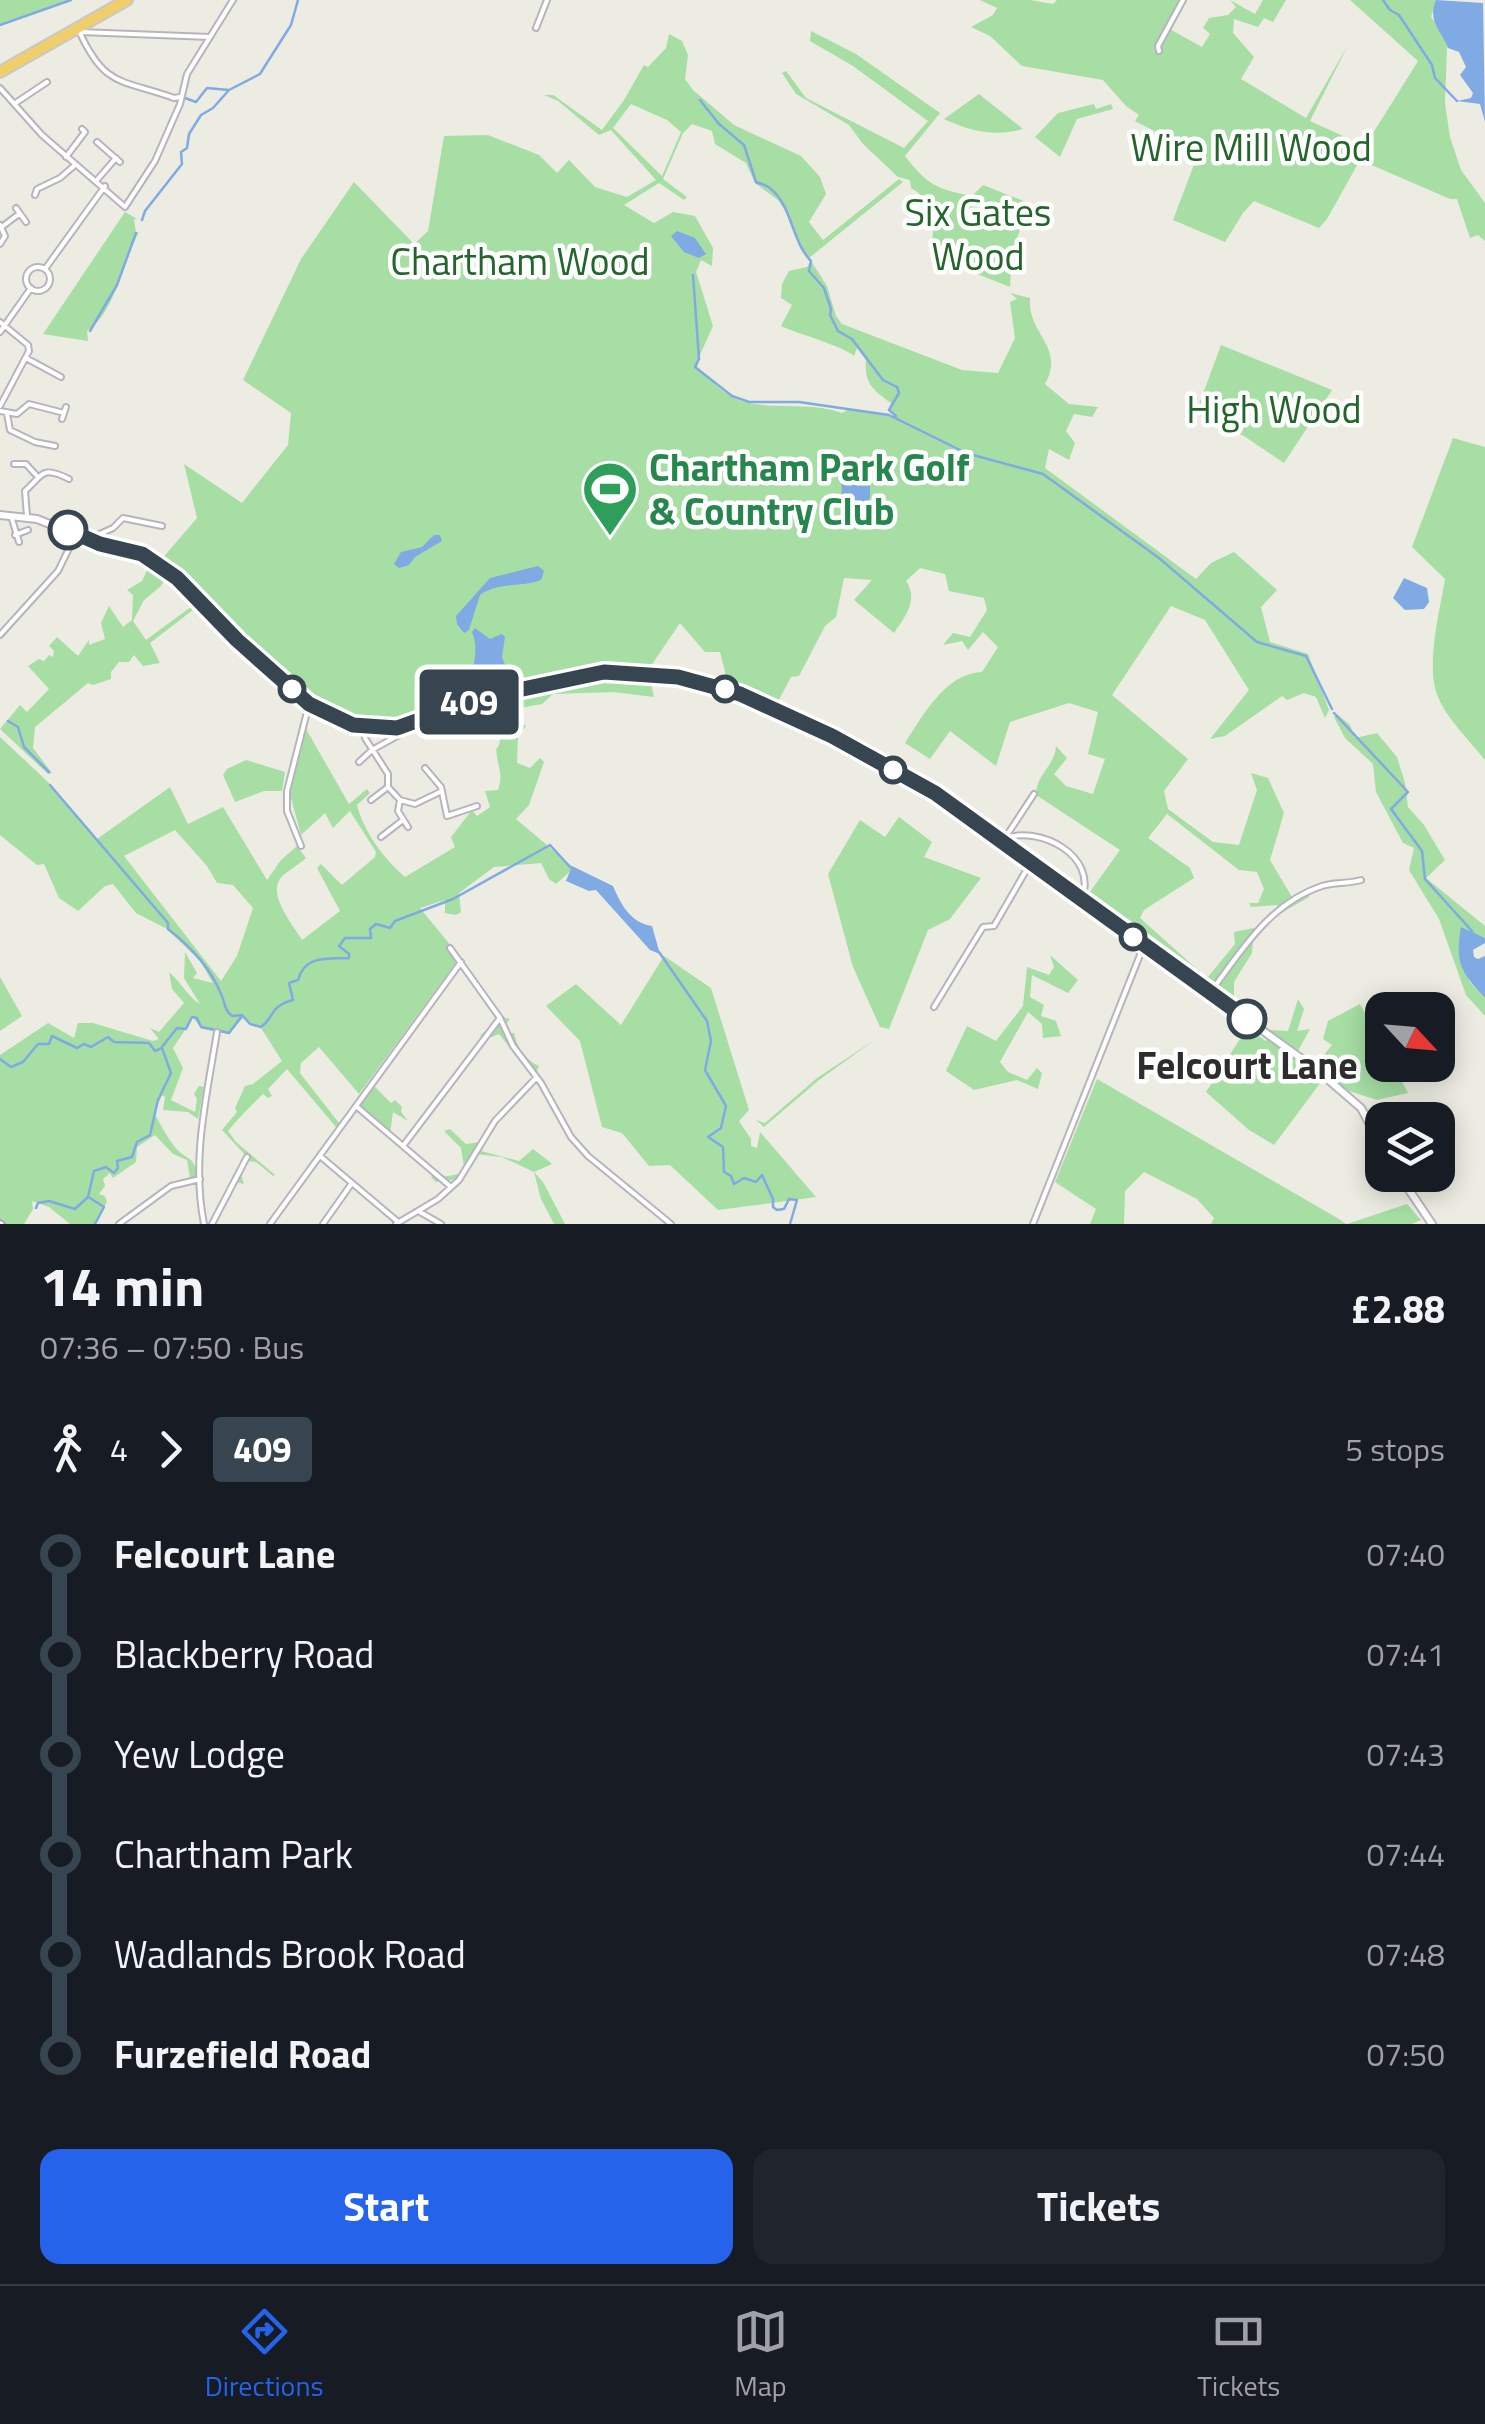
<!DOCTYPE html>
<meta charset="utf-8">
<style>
:root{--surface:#171b24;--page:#20242c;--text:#f1f3f6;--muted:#9ea1a6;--line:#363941;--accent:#2563eb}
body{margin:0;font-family:"Titillium Web",sans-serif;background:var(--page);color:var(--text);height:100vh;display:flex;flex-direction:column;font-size:38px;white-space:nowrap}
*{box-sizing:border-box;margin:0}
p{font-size:32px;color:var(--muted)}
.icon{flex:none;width:55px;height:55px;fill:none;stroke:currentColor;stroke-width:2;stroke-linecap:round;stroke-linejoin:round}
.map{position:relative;height:1224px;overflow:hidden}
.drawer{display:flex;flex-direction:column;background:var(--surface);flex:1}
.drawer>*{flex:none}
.badge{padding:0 20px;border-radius:8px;font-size:35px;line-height:65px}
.needle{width:65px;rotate:116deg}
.tools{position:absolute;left:1365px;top:992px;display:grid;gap:20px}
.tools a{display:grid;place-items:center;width:90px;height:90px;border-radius:20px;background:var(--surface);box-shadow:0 5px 25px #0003;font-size:50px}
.map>.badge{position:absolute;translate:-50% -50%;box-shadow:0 0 0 5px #fff}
.legs{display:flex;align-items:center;gap:15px;height:110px;padding:0 40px;font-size:32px}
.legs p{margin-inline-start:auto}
.head{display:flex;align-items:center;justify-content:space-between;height:170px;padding:0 40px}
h1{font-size:55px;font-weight:700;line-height:75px}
.button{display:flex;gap:20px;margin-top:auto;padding:20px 40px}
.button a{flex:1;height:115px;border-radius:20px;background:var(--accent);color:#fff;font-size:40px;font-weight:700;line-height:115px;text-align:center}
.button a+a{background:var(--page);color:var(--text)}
ul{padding:0 40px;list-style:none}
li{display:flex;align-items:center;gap:35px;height:100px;font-size:38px}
li i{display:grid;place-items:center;width:15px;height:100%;margin:0 12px;background:currentColor}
li i::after{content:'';width:25px;height:25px;margin:-12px;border:8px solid;border-radius:50%;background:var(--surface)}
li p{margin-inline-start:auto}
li:first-child i{background:linear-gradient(#0000 50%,currentColor 0)}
li:last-child i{background:linear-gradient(currentColor 50%,#0000 0)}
.menu{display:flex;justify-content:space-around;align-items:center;height:140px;border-top:2px solid var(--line);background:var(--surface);font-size:28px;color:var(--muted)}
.menu a{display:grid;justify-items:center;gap:5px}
.menu .on{color:var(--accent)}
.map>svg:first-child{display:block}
</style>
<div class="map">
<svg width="1485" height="1224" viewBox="0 0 1485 1224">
<rect width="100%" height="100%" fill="#edece2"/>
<path fill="#a6dea4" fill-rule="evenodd" d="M0,0H71L0,25Z
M980,0H1030L1053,4L1057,0H1181L1166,27L1202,47L1210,34L1203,28L1209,18L1228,15L1236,7L1230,0L1255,14L1263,0H1286L1273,22L1264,18L1258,27L1234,19L1233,33L1254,57L1241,79L1306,118L1348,45L1310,121L1365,146L1418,61L1350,0H1436L1431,17L1442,32L1447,47L1445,103L1450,137L1461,170L1485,203V241L1478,235L1470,238L1457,199H1450L1360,160L1327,219L1319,228L1254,201L1243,213L1225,242L1173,220L1198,154L1135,121L1139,115L1126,106L1103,80L1022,66L990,36L971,27L993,15L997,8Z
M811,31L856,54L940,113L905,156C927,185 937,189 972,196L983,185L1029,203L1012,253L1010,287L930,255C935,229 937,202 911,188L910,180L898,177L863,144L849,125L796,94L782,73L786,71L806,98L904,148L928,121L853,66L810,41Z
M669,34L682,41L688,55L685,79L693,90L734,125L801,156L820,177L826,194L809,222L823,240L899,179L903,182L809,258L800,248L786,212L778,200L755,183L746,163L715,144L712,131L692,124L683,133L663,179L687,197L684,200L659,183L624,205L654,223L673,212L695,216L713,248L712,266L701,260L696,272L713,326L699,357L697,369C711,379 724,396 741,401C774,411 808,401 842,413L849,409L895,417V413L889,410L891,403C873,390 864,383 866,360L857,348L854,356C843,346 798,334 781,326L792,305L781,298L782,284L789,271L807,267L811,261L827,286L836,316L842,324L962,370L998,373L1015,338L1010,302L1017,299L1010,293L1030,298C1027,334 1066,347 1045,384L1069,404L1098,407L1092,417L1074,414L1066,431L1075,443L1069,460L1049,449L1045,468L1196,579L1211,563L1234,552L1277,590L1261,607L1270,642L1308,654L1329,710L1325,718L1316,697L1304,693L1287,700L1282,696L1225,736L1210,739L1249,690L1205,620L1171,606L1112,695L1188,759L1164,791L1168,809L1213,842L1239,845L1257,790L1251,773L1268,778L1284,813L1270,860L1292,897L1309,893V897L1278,915L1277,905L1251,907L1249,903H1258L1264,889L1257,872L1239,870L1167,814L1148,838L1190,868L1194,878L1144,910L1140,918L1207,978L1235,944L1234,932L1254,928L1252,953L1234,982V1002L1262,1013L1248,1016L1087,896L1120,850L1036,795C1036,774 1055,766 1056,746L1067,758L1054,774L1066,786L1093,794L1105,759L1088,754L1098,712L1069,703L1010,722L996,766L950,731L930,759L905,743C923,715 946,673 982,672L998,647L983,632L968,650L962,641L943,645L953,633L970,637L987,610L984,598L949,591L945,574L920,568L906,581C919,600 905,617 894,633L854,600L872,580L844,578L836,617L825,626L799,676L791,677L774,709L730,691L720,652H705L680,623L646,673C586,672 523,686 464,700C420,710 393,737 346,719C311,705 282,674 253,650L241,657L211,623L193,610L150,643L160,663L143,666L134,655L129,662H119L111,672V679L93,685L88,683L35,727L33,748L52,773L48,774L0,729L20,705L27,712L49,689L28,666L39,659L44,661L49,655L53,657L54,651L49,646L57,637L78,656L89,640V645L105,639L101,623L109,606L123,627L132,620L133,595L127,590L142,581L150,564L166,578L161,586L144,600L133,621L146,640L203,598L161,560L197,518L184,464L242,503L288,445L291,413L243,380L301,259L354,182L414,244L428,231L444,136L488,135L539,155L557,173L569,160L595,187L627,197L656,180L611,130L599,135L558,101L544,95H553L602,130L624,100L644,65L648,67L666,48ZM631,104L667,120L681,132L662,176L613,128Z
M979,94L1023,129C996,137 969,131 944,119Z
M1094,104L1096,109L1111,104L1113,109L1077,119L1060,157L1035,137L1058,113Z
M125,212L137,219H134L136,233L139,232C121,265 116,311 87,331L88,341L43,334Z
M1221,345L1332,390L1284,463L1244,436L1201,417L1197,410Z
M1453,438L1485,447V760C1470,741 1447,719 1438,697C1425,667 1440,610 1445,579L1412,547Z
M614,676L655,679L652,688L654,697L613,692L553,694L542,704L520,708L515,714V718L526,726L518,737L517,763L530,768L540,758L544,762L529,805L516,819L574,868L556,884L549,879L541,863L494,867L459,893L461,912L456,915L445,913V900L420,908L460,957L359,1094L319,1047L301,1063L300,1073L339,1123L336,1127L287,1069L268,1089L272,1096L268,1098L263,1094C250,1107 239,1117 228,1131L236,1142L275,1175L273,1176L256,1162L247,1161L241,1174L244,1184L236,1182L247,1157L222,1130L237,1112L235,1108L245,1086L253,1084L282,1061L261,1028L249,1024L244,1017L229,1034L202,1029L193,1018L173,1048L183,1068L171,1100L195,1112L197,1099L194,1094L199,1086L204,1087L198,1119L188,1112L163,1110L165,1097L162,1095L154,1113C160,1123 166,1136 175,1147C186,1161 194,1154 198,1177L190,1178L187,1160L173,1154L155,1135L137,1147L136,1162L113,1178L110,1173L103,1179L105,1186L99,1194L105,1196L107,1202L94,1224H70L49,1207L32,1201L33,1209L24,1224H6L0,1220V1055L48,1023L74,1038L78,1023H93L153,1041L159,1039L150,1028L159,1032L184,1003L172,989L169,972C181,982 188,997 200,1004L184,978L185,952L197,973L193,978L213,983L200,961L167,929L136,913L113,884L105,886L78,911L59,898L44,864L37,865L0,835V737L48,782L97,839L170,787L188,824L223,807L267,880L281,860L297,846L306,858C299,865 286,871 280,879C268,896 294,926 302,940L340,911L317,868L321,864L342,885L375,857L376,852L350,811L333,828L325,813L301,835L290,794L306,729L349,804L367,789L370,793L357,805C364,832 384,859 405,877L455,847L451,837L472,810L477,816L490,807L485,791L498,790C503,776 499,770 497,757C495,743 498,753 500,740C501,728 502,711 498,699L574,681ZM175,830L207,866L217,883L233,885L253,908L237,956L221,981L124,856Z
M1337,714L1350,725L1355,738L1377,733L1397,757L1405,783L1408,807L1424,825L1445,860L1426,878L1485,926V938L1461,928L1469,981L1485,998V1016L1466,995L1439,919L1409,870L1414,848L1403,843L1376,792L1373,764L1345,738L1334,717Z
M246,760L285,772L282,791H264L235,802L223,775L227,769Z
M899,817L932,842L924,857L981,878L950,919L928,930L889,1029L880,1027L853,967L828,874L860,820L885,837Z
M1050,955L1078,980L1068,993L1032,975L1030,997L1044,1005L1041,1016L1056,1021L1061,1036L1043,1038L1042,1024L1028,1012L1000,1062L1008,1072L1027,1080L1037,1068L1042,1073L1038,1089L1017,1080L974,1090L946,1071L967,1026L996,1041L1023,1006L1027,967L1049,975L1054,967Z
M664,956L711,988L749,1110L739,1121L751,1139V1146L757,1148L760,1132L816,1197L718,1210L670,1165L649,1166L622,1133L602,1127L580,1041L546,1006L576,984L621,1025Z
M0,977L22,1016L0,1031Z
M1298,999L1304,1009L1297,1031L1310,1029L1298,1051L1319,1061L1332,1045L1323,1039L1328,1021L1360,1004L1382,1045V1065H1393L1408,1093L1377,1100L1321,1082L1274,1145L1249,1130L1206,1092L1247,1028L1266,1041L1270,1030L1288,1031Z
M502,1017L510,1019L503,1028L505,1033H514C517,1047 525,1060 539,1066L536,1073H531L499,1034L487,1039L480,1036L484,1032L489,1033Z
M876,1039L819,1080L764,1127L756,1120L765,1123L817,1078Z
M1097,1079L1339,1219L1346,1224H1211L1214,1218L1197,1199L1144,1172L1125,1191L1124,1224H1090L1096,1209L1055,1182Z
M372,1084L391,1103L395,1100L402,1107L401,1112L408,1121L393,1112L390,1134L356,1106Z
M450,1129L466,1144L486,1141L481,1151L519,1161L533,1149L550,1162L552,1164L534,1172L543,1182L565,1224H554L541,1199L534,1172L502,1157L474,1154L458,1179L436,1182L431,1177L436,1172L442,1177L459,1174L464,1167L461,1148L444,1131Z
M1407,1204L1421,1220L1412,1224H1347Z"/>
<path fill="#80aae3" d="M1436,0L1483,3L1485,122L1480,104L1457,101L1471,98L1473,93L1460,75L1466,67L1459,52L1448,48C1441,30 1427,21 1436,0Z
M677,231L695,238L706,254L699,258L684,252L671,236Z
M855,464L870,472V497L866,508L859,509L842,497L841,470Z
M434,535H440L442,541L415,557L409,565L399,568L394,564L401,552L422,547Z
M538,566L544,571L541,580C520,588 500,581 480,595L469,630L464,633L457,624L456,616L490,578Z
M1404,578L1427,588L1429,602L1424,609L1405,610L1393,598Z
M475,628L490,639L502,634L505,637L502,657L511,680L496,684L487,679L470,677C475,664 478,645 472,632Z
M572,866L613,886C621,905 631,923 652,926L660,954L650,950L596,890L589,891L566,881Z
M1461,927L1485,938V943L1473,950L1474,957L1478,959L1485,956V998C1460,971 1455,963 1461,927Z"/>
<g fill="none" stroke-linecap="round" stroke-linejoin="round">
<path stroke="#80aae3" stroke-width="2.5" d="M1383,0L1390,10L1399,15L1432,65L1435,78L1457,101
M0,25L71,0
M185,98L196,102L207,88L229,90
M700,100L719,124L744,145L756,182C761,184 767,185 771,189C792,206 792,242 811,261L809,271L824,288L831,309L830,315L838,331L852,339L883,380L897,387L899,393L889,410L896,416
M142,220L145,211L182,164L181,152L187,148L189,134L201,115L213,108L229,90L260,74L265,66L291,25L298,0
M693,275L699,359L695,367L732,396L749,402H799L889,415L966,453L1043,474L1159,558L1257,642L1306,656L1332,709
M90,331L117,285L136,233
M1334,713L1408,792L1391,809L1422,851L1425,879L1472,931
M8,721L18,727L24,747L49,772
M50,785L168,923V929C190,946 210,967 221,994C226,1004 223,1008 232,1016L242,1015L250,1024L261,1027C276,1016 268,1007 293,1000L289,983L298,980C305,954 330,959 349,958V954L339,946L345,938H371L370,929L376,924L390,928L395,921L453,899L550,845L571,868
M659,952L707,1021L711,1041L705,1070L726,1106L721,1128L708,1137L723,1147L724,1172L731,1176L734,1184L744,1178L756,1182L762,1175L773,1199V1207L777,1210L784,1209L789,1199L797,1200L790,1224
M220,1031L229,1033L241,1017
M162,1047L177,1028L186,1029L192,1017L197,1018L201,1027L216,1030
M0,1059L11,1067L23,1062L38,1044H49L52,1036L77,1048L84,1044L91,1047L108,1037L114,1042L149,1043L155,1051L162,1048
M90,1198L104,1207L95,1224
M36,1208L38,1203L49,1201L75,1209L88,1197L94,1171L106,1167L114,1173L118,1168L117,1161L132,1157L137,1142L150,1135L158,1100L171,1073L162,1048"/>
<g stroke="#b6b5bf" stroke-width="8">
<path id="street" d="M536,28L547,0
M79,31C105,88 121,79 174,98L180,97
M80,32L210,37
M1159,51L1158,46L1183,0
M0,88L42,135L125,207L155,161L180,104L187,74L233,0
M14,104L47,82
M97,142L120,162
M66,157L85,132L82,129
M97,180L116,158
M35,195L37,189L60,178L75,165
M16,208L26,222
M0,225L5,236L0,244
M3,226L19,214
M26 279a12 12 0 1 1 24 0a12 12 0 1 1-24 0Z
M45,269L105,186
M0,322L28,345L29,351L0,406
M0,332L31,288
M26,358L61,377
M0,411L17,414L29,404L64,413
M7,414L10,430L35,442L55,446
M62,419L66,407
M14,464H26L36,475
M27,516L25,491C43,475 41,465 69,479
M12,519L19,542
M15,535L28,530
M89,539L113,528L123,518L162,526
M0,635L58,571L76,534
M363,727L365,738L388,774V787L400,800L415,804L442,791
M359,762L372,750L399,735
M425,768L441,787L447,816L477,806
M371,800L388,787
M400,800L398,811L408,827
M381,837L403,820
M1005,838L1034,794
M1003,843L1005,838C1040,826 1098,855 1082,899
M301,846L287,811V791L309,704
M450,948L500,1018L513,1046L541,1083L571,1137L588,1156L671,1224
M1210,993C1241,951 1270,903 1322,886C1334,882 1348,884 1361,880
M934,1007L983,927L994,926L1031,862
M356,1106L451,1187
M403,1146L500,1018
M320,1156L397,1221
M420,1212L441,1224
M119,1224L171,1186L200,1179
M204,1224C191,1159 207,1095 217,1032
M212,1224L247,1157
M270,1224L461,962
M323,1224L352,1183
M396,1224L438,1199L459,1180L495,1121L536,1078
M1033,1224L1144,945"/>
</g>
<g stroke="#b6b5bf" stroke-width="10">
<path id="secondary" d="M0,515L37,519L100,544L142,553L177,578L237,640L309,704L353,725L397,729L481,697L604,672L678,677L741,695L832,737L935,793L1317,1070L1361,1108L1382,1147
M1399,1175L1432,1224"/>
</g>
<g stroke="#c8c8c8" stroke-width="14">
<path id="highway" d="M0,72L127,0"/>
</g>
<use href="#street" stroke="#fff" stroke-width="4"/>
<use href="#secondary" stroke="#fff" stroke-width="6"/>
<use href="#highway" stroke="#efce6b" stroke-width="10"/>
<g stroke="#a7a4b5" stroke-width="6">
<path id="rail" d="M0,1222L3,1224"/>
</g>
<use href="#rail" stroke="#fff" stroke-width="2.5" stroke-dasharray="8" stroke-linecap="butt"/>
</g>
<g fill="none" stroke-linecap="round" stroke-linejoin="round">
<g stroke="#fff" stroke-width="22">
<path id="line-1" d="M68,530L100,544L142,554L177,578L237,640L309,704L353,725L397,728L480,698L604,672L678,677L740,694L832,736L935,793L1247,1019"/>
</g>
<use href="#line-1" stroke="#36454f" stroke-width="15"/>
</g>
<defs>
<g id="stadium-pin" transform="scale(2.875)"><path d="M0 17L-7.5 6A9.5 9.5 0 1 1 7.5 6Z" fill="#2e9e5b" stroke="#fff"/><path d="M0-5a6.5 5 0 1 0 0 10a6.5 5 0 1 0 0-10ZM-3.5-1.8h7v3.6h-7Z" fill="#fff"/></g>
</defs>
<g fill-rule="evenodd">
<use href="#stadium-pin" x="610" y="489"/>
</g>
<g fill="#fff" stroke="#36454f" stroke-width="5">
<circle cx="68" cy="530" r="18"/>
<circle cx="292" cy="689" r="12"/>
<circle cx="725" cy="689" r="12"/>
<circle cx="893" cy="770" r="12"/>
<circle cx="1133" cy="937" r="12"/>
<circle cx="1247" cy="1019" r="18"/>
</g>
<g text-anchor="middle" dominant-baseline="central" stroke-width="9" stroke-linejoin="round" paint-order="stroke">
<g font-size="38" fill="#23652a" stroke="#fff">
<text x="1251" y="147">Wire Mill Wood</text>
<text x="978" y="212">Six Gates<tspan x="978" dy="44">Wood</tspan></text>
<text x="520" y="261">Chartham Wood</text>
<text x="1274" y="409">High Wood</text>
</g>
<g font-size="38" font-weight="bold" fill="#27864d" stroke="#fff" text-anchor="start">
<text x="649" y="467">Chartham Park Golf<tspan x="649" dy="44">&amp; Country Club</tspan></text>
</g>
<g font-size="38" font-weight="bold" fill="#2d2d2d" stroke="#fff">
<text x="1247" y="1065">Felcourt Lane</text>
</g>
</g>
</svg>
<div class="tools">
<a><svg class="needle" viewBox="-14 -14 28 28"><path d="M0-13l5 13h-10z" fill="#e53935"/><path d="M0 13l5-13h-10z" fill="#9ea1a6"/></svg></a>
<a><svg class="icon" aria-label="layers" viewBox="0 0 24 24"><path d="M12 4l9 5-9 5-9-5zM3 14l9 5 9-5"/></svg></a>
</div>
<b class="badge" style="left:469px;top:702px;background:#36454f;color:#fff">409</b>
</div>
<section class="drawer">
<div class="head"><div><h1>14 min</h1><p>07:36 – 07:50 · Bus</p></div><b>£2.88</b></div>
<div class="legs"><svg class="icon" aria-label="walk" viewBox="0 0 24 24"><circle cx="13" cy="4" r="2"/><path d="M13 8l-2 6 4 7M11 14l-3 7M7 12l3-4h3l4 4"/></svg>4<svg class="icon" aria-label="forward" viewBox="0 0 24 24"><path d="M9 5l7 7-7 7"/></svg><b class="badge" style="background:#36454f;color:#fff">409</b><p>5 stops</p></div>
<ul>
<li><i style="color:#36454f"></i><b>Felcourt Lane</b><p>07:40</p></li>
<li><i style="color:#36454f"></i><span>Blackberry Road</span><p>07:41</p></li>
<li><i style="color:#36454f"></i><span>Yew Lodge</span><p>07:43</p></li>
<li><i style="color:#36454f"></i><span>Chartham Park</span><p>07:44</p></li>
<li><i style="color:#36454f"></i><span>Wadlands Brook Road</span><p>07:48</p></li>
<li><i style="color:#36454f"></i><b>Furzefield Road</b><p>07:50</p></li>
</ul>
<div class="button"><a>Start</a><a>Tickets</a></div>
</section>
<nav class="menu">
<a class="on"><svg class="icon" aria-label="directions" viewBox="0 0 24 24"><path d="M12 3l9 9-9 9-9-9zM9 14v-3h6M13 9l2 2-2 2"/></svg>Directions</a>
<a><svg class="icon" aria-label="map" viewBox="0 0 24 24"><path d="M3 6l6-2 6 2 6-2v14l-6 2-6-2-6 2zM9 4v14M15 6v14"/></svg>Map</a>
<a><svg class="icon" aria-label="tickets" viewBox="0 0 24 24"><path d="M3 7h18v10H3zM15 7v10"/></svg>Tickets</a>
</nav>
